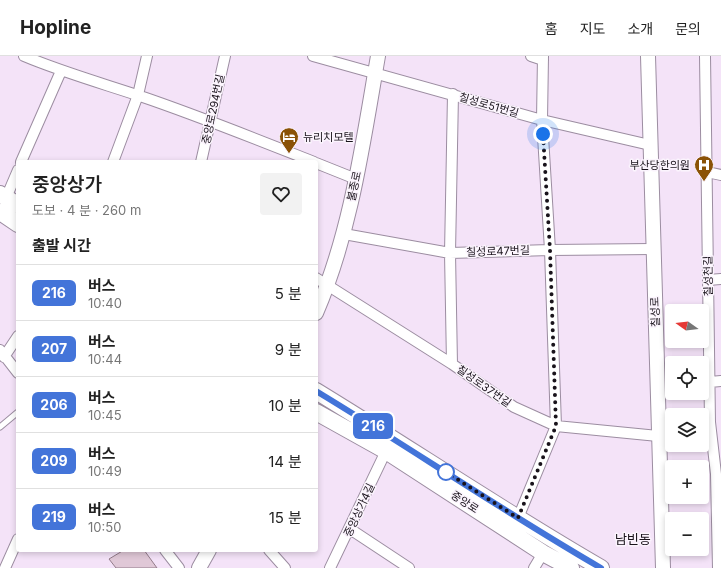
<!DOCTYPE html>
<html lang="ko">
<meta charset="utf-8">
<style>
:root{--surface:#fff;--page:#f2f2f2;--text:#222;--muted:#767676;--line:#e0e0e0}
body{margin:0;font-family:Inter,"Noto Sans KR",sans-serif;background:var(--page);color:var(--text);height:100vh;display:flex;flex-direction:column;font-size:15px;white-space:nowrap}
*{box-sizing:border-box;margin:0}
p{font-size:13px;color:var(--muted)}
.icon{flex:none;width:22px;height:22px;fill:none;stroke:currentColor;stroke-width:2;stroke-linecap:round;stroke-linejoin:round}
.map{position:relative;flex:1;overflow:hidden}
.sheet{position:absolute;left:16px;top:104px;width:302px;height:392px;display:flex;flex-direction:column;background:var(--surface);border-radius:4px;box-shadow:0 2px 6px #0003}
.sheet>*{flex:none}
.badge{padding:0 8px;border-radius:6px;font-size:14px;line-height:26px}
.needle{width:26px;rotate:284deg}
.controls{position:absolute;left:665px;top:248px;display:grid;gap:8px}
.controls a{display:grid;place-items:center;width:44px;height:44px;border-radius:4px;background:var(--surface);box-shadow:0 2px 6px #0003;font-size:20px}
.you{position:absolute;width:20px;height:20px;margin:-10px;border:3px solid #fff;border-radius:50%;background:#1a73e8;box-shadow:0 0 0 6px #1a73e833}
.map>.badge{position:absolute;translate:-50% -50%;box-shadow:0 0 0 2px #fff}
h2{padding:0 16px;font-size:15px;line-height:36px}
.round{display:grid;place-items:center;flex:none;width:42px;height:42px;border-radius:4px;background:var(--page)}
.headline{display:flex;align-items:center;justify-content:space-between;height:68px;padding:0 16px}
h1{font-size:19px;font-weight:600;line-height:30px}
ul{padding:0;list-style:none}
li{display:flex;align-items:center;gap:12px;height:56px;padding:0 16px;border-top:1px solid var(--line)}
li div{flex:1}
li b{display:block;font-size:15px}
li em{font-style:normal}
li .badge{min-width:44px;font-weight:700;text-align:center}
header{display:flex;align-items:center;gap:24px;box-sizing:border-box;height:56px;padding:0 20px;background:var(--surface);border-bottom:1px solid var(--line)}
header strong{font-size:19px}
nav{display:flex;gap:22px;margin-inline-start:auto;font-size:14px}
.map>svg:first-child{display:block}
</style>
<header>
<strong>Hopline</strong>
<nav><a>홈</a><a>지도</a><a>소개</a><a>문의</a></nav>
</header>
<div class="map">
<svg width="721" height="512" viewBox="0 0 721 512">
<rect width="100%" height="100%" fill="#f4e3f8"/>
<path fill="#e0c8d7" stroke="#937c8a" d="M124,494H144L157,512H116L109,503Z"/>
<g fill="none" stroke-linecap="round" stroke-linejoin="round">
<g stroke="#9c8da1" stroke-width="7">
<path id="lane" d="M0,371L18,356"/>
</g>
<g stroke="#9c8da1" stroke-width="12">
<path id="street" d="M24,0C62,16 101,27 140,40C199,60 256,83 314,106
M313,0L542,64L650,89
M531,0L543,4
M705,0L710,366L716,418L718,512
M21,106L61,15
M113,106L138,39L147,0
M201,106L225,0
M316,107L356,123
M707,116L721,119
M6,142L18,114
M344,178L450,197L550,194L653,193
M316,222L452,308L514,351L556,370L658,380
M708,224L721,223
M0,294L18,317
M4,301L18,280
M452,308L450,197L453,38
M710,326L721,325
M518,462L556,370L550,194L542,64L543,0
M350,473L409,512
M165,494L179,512
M269,494L285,512
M5,512L18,483
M330,512L386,395
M534,512L543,497"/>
</g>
<g stroke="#9c8da1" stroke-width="16">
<path id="secondary" d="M648,0L663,512
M316,257C351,176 363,86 378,0
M199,512L209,494"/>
</g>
<g stroke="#9c8da1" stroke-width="18">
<path id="primary" d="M0,138L18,149
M0,156L18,168
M316,335C411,393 504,456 601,512
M316,356L386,395L543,497L571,512"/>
</g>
<use href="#lane" stroke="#fff" stroke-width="5"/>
<use href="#street" stroke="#fff" stroke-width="10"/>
<use href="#secondary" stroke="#fff" stroke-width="14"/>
<use href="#primary" stroke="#fff" stroke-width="16"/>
</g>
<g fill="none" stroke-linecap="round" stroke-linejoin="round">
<g stroke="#fff" stroke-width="9">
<path id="line" d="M316,335C412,393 504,456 601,512"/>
</g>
<use href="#line" stroke="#4374d9" stroke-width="6"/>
<path stroke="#19131b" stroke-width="4" stroke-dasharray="0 7.2" d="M446,416L518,462L556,370L550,194L543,78"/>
</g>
<defs>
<g id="hotel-pin" transform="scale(1)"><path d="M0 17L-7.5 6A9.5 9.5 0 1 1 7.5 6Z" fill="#8a5206" stroke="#fbf4fd"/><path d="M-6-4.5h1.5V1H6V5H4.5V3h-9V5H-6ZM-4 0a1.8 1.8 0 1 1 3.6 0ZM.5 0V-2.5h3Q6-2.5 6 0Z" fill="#fff"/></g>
<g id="hospital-pin" transform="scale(1)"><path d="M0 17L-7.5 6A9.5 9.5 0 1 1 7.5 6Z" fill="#8a5206" stroke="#fbf4fd"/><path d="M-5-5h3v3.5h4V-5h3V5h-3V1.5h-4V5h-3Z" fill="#fff"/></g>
</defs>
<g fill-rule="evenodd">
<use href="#hotel-pin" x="289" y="81"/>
<use href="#hospital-pin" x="704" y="109"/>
</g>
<circle fill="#fff" stroke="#4374d9" stroke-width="2" cx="446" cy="416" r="8"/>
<g text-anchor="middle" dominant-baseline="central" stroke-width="3" stroke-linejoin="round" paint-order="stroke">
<g font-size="11" fill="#19131b" stroke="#fbf4fd">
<text transform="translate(489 49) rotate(16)">칠성로51번길</text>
<text transform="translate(213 53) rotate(-78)">중앙로294번길</text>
<text transform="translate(354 130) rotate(-78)">불종로</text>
<text transform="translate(498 195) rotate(-2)">칠성로47번길</text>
<text transform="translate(708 220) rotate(-91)">칠성천길</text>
<text transform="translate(655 256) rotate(-92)">칠성로</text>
<text transform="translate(484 330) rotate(35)">칠성로37번길</text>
<text transform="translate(465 446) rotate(33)">중앙로</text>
<text transform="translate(359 454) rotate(-65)">중앙상가4길</text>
</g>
<g font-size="11" fill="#19131b" stroke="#fbf4fd" text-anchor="start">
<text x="303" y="81">뉴리치모텔</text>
<text x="690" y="109" text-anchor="end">부산당한의원</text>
</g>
<g font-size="13" fill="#19131b" stroke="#fbf4fd">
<text x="633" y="483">남빈동</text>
</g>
</g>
</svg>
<div class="controls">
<a><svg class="needle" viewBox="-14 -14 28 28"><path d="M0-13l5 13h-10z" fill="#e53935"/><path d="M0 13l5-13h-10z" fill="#767676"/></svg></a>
<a><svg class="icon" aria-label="locate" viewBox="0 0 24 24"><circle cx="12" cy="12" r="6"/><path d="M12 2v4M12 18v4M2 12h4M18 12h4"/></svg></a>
<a><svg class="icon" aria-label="layers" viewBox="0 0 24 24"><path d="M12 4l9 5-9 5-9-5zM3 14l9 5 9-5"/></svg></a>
<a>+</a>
<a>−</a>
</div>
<div class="you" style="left:543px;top:78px"></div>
<b class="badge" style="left:373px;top:370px;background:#4374d9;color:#fff">216</b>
<section class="sheet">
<div class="headline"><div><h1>중앙상가</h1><p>도보 · 4 분 · 260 m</p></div><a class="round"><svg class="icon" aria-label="heart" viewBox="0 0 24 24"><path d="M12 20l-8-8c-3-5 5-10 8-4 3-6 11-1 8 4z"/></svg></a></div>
<h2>출발 시간</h2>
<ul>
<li><span class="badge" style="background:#4374d9;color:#fff">216</span><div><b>버스</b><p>10:40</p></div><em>5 분</em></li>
<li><span class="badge" style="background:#4374d9;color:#fff">207</span><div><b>버스</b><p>10:44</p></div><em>9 분</em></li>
<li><span class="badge" style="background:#4374d9;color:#fff">206</span><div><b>버스</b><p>10:45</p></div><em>10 분</em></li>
<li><span class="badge" style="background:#4374d9;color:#fff">209</span><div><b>버스</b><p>10:49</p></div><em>14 분</em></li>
<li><span class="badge" style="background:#4374d9;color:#fff">219</span><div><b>버스</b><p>10:50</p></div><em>15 분</em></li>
</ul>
</section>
</div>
